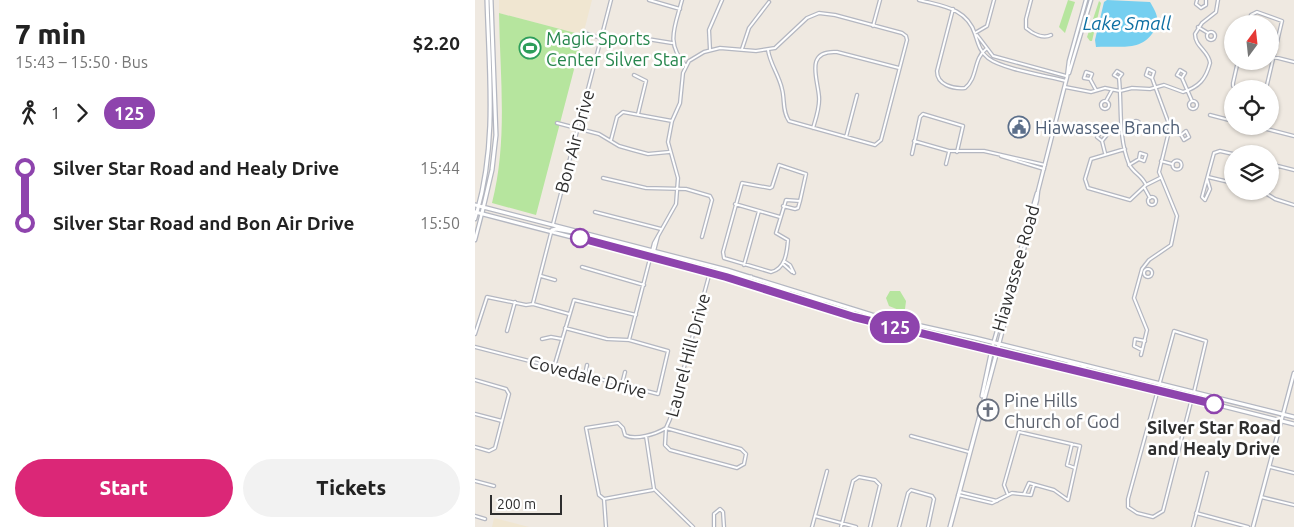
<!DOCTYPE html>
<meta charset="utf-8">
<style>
:root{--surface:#fff;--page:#f2f2f2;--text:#222;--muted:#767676;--accent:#db2777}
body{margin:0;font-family:Ubuntu,sans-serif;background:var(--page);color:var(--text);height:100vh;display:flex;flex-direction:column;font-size:19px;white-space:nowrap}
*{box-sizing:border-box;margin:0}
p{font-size:16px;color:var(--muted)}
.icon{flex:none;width:28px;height:28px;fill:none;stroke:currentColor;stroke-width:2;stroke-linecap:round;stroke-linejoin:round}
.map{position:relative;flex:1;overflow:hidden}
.sheet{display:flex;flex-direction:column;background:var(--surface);width:475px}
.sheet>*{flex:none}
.badge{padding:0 10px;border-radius:16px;font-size:18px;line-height:32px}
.needle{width:32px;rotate:15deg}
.tools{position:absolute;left:749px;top:15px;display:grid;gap:10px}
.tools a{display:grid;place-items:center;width:55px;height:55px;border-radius:50%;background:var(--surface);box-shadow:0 1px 4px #0004;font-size:25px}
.scale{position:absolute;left:15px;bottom:12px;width:72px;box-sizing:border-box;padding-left:5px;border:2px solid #2e2e2e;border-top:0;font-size:14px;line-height:18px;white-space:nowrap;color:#2e2e2e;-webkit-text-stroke:4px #fff;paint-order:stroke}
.map>.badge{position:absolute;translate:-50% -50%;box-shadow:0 0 0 2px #fff}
.legs{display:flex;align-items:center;gap:8px;height:55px;padding:0 15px;font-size:16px}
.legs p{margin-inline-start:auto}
.headline{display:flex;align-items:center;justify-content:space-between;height:85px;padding:0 15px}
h1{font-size:28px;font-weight:800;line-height:38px}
.button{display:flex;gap:10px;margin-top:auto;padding:10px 15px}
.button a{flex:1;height:58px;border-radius:30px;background:var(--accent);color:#fff;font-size:20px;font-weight:800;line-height:58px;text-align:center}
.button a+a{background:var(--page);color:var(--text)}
ul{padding:0 15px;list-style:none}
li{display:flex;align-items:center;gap:18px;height:55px;font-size:19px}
li i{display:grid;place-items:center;width:8px;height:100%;margin:0 6px;background:currentColor}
li i::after{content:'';width:12px;height:12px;margin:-6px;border:4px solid;border-radius:50%;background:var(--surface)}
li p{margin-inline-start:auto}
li:first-child i{background:linear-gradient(#0000 50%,currentColor 0)}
li:last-child i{background:linear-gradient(currentColor 50%,#0000 0)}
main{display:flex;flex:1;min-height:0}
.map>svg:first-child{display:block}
</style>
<main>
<section class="sheet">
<div class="headline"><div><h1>7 min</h1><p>15:43 – 15:50 · Bus</p></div><b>$2.20</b></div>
<div class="legs"><svg class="icon" aria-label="walk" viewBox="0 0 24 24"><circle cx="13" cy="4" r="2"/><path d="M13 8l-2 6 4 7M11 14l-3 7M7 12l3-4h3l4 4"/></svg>1<svg class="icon" aria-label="forward" viewBox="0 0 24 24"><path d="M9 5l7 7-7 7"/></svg><b class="badge" style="background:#8e44ad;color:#fff">125</b></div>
<ul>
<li><i style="color:#8e44ad"></i><b>Silver Star Road and Healy Drive</b><p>15:44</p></li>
<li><i style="color:#8e44ad"></i><b>Silver Star Road and Bon Air Drive</b><p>15:50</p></li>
</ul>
<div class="button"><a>Start</a><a>Tickets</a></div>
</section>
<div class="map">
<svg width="819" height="527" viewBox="0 0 819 527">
<rect width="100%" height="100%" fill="#efe9e1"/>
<path fill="#f0e6d1" d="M24,0H117L108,35L24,13Z
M19,518L54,527H17Z"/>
<path fill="#b6e59e" d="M593,0L600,2L590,33L584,27Z
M624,1L626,3L617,41H615L612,37Z
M24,13L108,35L61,215L17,203C33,141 25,76 24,13Z
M415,291H425L431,301L430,309L424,310L414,306L411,298Z"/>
<path fill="#75cff0" d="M632,0L675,2C681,12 686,20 679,31C665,53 644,45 621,47L620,40L629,2Z"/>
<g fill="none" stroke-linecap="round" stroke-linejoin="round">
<g stroke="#b4b7c1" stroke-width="4.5">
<path id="minor" d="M174,0L205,9
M207,0C200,27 190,43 211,66
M444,0C467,6 492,8 500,34C503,43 505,52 513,58C527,69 572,76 591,81
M556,0L551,19V28C558,34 568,39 576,35
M722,0L721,4L726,8L731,5V0
M478,9L462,71C462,85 478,89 490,88C503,78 498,59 511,49
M773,24L776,15L782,12L807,21L791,89
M398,26L405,0
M723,27L733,33
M732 36a4 4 0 1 1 8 0a4 4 0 1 1-8 0Z
M109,33L144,43
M500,33L512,26L519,0
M502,35L518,56L591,76
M166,38L197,43
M267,49L274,28L294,2
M235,50L234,30L247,0
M795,56L819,62
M159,75L171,81L163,114
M644,78L639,75L642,71L647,74L644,78C647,107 643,137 654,164C658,173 667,175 671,185
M707,78L710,73L705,70L702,75L707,78L717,101
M615,79L617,74L611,72L609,78L615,79L621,90
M590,87L616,92L630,88L645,91L657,88L675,89L689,85L708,92C724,87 731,79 735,63C734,51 720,47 720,34L727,23L741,12L743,0
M762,89L758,86V83L763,61
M631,101L637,90
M714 105a4 4 0 1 1 8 0a4 4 0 1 1-8 0Z
M626 105a4 4 0 1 1 8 0a4 4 0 1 1-8 0Z
M735,115L758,121
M657 125a4 4 0 1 1 8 0a4 4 0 1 1-8 0Z
M82,123L124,134L144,146L158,150L173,154L194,152
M780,126L819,136
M338,128C341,118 345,107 344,97C343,79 329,50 362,52L424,68
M695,132L706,135L709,140L714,137L711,131L706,135
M371,137L382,95
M136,140L142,117L148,112L197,121
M439,141L474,151H509L570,165
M627,141L631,136L626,132L622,137L627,141L630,153
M650,149L616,159L610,179L613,188L655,200L671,185L685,178
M437,154L445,117L448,114L488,126L482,152
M526,156L569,169
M697.5 165a4.5 4.5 0 1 1 9 0a4.5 4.5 0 1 1-9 0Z
M686,161L697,164
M471,164L474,152
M795,164L819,170
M304,165L331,174L325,201L311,200L301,233L313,240C312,253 310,269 296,272L249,258L248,252L267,183L295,188L297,187Z
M654,165L664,159L665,153L671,155L669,161L664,159
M733,177L758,183
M128,178L171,188L211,189L235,196L237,200L227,237
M732,179L735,189L730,200L727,197L739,153L745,151L758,154
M669,187L675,198
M795,190L801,165
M787,191L800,199L819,205
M673 201a4 4 0 1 1 8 0a4 4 0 1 1-8 0Z
M260,204L305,217
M308,206L320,209L323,208L325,201
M120,212L186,229
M78,224L136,0
M178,255L183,236
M309,261L315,265L319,273
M308,264L317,272
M269,265L284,211
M107,267L169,285
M669 273a4 4 0 1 1 8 0a4 4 0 1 1-8 0Z
M66,276L80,280
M58,303L76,233
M32,331L40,302
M0,334L12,297L51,305L58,304L94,314
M67,339L76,337L87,339
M154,340L179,243L201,204L203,178L193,142L197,121L205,103L208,73L214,61L229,52L245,48L281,51L300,48L332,18L344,13L360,15L427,33L431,36L432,40L406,140L400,145L314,121C307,111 310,100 307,89C304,75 295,64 293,50
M0,347L183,394L193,351L154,340L132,339L90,328
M667,350L659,346L660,339L670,341
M666,355L672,330L659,298L667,269L674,260L696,245L702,216L684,172L695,127L677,78L679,72L673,69L671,75L677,78
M79,367L99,300L161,315
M110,375L112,365
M0,380L31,389L34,394L20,448L14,451L0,447
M147,384L150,372
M717,398L688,511L678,517L662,513L653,507V499L699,331L731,341L719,392
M0,414L27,421
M191,428L266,449L271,454L269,464L262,468L195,450L190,445Z
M171,436L179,489L218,527
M436,436L494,452
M597,444L592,465L600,468
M795,467L819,473
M0,481L19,486
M485,492L522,501
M483,495L517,503L537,493L556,495L559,485
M533,495L529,485L544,432L605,446L593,500L579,490L554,483L549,494
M786,497L819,505
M129,499L178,490
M721,513L773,527
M0,516L10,519
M340,516L381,527
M131,527L129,499L124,495L111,428L143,423L148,428L150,435C160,441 181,434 191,428L195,419L235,272
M239,527V514L245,509L248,512L249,527
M337,527L352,471
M366,527L378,481L384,477L400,480L405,485L395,527
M424,527L433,493L436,490L457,496L459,499L453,527
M718,527L732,473"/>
</g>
<g stroke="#b4b7c1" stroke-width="5">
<path id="tertiary" d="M594,73L616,0
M0,219L2,212
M0,240L7,213
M524,344L562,200L563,191L592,77L594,61L611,0
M517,348L562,193
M778,527L819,373"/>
</g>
<g stroke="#b4b7c1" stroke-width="5.5">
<path id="secondary" d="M0,205L252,270L397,315L500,338L819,417
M0,212L251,277L379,317L512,347L819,424
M2,212C22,142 14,72 12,0
M7,213L17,170L21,135L16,0
M77,230L81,229L120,236
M235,272C246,266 263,279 276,277
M271,281L313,291
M332,298L347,302
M343,305L372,311L378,310
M589,366L593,364L607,368L611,366
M507,396L517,349
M475,527L524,344"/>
</g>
<use href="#minor" stroke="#fff" stroke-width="2"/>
<use href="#tertiary" stroke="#fff" stroke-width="2.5"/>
<use href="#secondary" stroke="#fff" stroke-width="3"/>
</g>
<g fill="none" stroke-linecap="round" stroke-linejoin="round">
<g stroke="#fff" stroke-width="11">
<path id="line-1" d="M105,238L251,277L379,317L739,404"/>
</g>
<use href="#line-1" stroke="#8e44ad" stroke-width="8"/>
</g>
<defs>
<g id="stadium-ring" transform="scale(1.125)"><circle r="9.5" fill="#fff" stroke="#2e9e5b" stroke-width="1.5"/><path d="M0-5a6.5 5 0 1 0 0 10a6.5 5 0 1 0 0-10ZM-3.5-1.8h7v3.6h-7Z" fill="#2e9e5b"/></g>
<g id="civic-ring" transform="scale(1.125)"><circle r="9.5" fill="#fff" stroke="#5c6f8a" stroke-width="1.5"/><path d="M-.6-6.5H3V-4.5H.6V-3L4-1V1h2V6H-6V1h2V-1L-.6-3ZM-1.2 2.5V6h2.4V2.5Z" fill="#5c6f8a"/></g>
<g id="church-ring" transform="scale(1.125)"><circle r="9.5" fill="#fff" stroke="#6b7280" stroke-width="1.5"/><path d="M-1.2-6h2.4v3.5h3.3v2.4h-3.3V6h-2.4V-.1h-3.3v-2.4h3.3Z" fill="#6b7280"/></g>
</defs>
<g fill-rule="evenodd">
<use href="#stadium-ring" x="55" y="48"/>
<use href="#civic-ring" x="544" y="127"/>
<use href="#church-ring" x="513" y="410"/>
</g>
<g fill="#fff" stroke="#8e44ad" stroke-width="2.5">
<circle cx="105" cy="238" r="9"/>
<circle cx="739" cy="404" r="9"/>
</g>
<g text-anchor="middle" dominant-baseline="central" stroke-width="5" stroke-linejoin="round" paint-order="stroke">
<g font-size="18" fill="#27864d" stroke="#fff" text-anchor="start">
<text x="71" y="38">Magic Sports<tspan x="71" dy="21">Center Silver Star</tspan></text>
</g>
<g font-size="18" fill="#4e5e75" stroke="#fff" text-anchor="start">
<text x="560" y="127">Hiawassee Branch</text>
</g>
<g font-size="18" fill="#2e2e2e" stroke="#fff">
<text transform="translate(99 141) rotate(-75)">Bon Air Drive</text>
<text transform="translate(540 268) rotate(-74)">Hiawassee Road</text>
<text transform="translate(212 355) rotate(-75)">Laurel Hill Drive</text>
<text transform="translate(113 376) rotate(15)">Covedale Drive</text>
</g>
<g font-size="18" fill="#5b616d" stroke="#fff" text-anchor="start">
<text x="529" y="400">Pine Hills<tspan x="529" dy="21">Church of God</tspan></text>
</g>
<g font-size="18" font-weight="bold" fill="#2e2e2e" stroke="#fff">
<text x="739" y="427">Silver Star Road<tspan x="739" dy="21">and Healy Drive</tspan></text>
</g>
<g font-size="19" font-style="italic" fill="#0d6fa3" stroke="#fff">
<text x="652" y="23">Lake Small</text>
</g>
</g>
</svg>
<div class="tools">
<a><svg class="needle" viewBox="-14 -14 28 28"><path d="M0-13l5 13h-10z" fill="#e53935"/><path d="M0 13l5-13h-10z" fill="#767676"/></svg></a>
<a><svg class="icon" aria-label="locate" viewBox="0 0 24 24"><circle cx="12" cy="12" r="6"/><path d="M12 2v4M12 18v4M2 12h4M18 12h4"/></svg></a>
<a><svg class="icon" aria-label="layers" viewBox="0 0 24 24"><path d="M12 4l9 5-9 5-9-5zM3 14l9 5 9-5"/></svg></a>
</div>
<div class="scale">200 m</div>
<b class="badge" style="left:420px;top:327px;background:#8e44ad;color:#fff">125</b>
</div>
</main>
